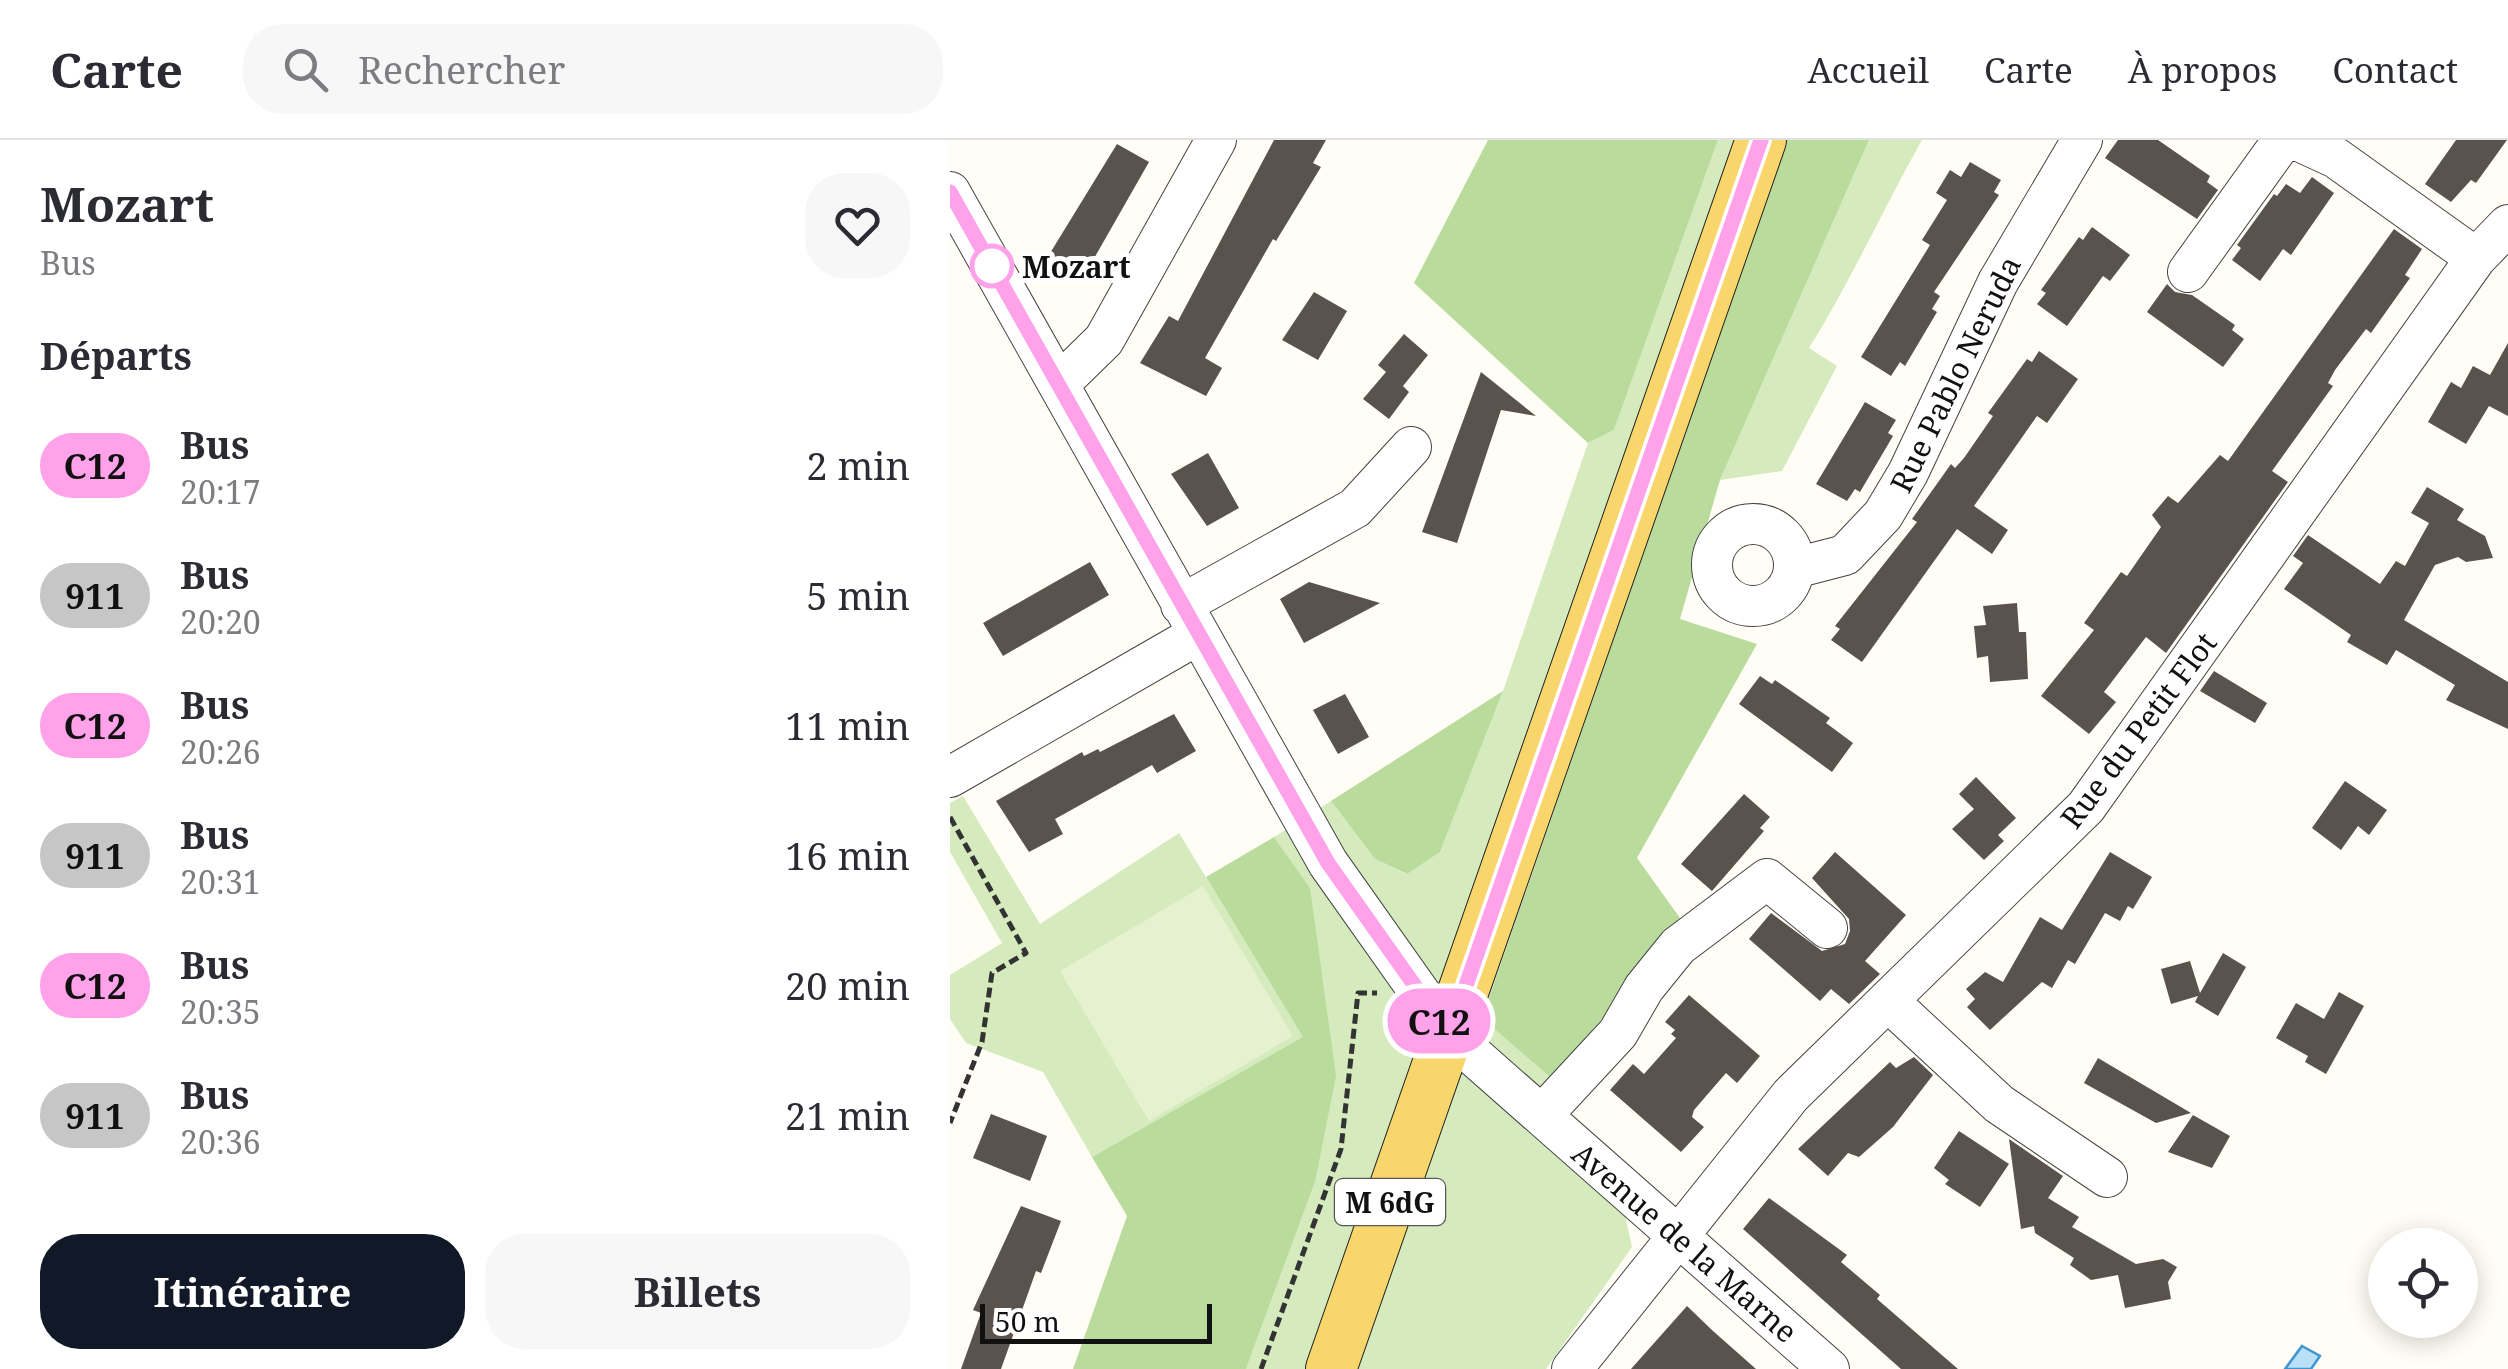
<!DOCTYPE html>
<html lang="fr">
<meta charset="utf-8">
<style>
:root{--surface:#fff;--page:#f7f7f7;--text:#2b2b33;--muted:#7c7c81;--line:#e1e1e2;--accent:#111827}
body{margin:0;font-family:"Noto Serif",serif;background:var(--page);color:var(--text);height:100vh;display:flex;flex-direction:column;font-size:38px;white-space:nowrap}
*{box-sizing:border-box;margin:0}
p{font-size:32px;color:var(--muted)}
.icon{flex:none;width:55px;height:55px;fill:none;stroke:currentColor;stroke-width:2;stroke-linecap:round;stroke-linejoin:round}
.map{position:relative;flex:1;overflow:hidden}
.side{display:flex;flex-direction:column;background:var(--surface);width:950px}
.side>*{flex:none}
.badge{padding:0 20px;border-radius:32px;font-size:35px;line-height:65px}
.buttons{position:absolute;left:1418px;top:1088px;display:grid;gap:20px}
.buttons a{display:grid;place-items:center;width:110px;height:110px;border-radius:50%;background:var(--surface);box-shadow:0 5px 25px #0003;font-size:50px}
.scale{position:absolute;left:30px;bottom:25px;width:232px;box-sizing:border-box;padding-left:10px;border:5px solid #111;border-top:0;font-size:28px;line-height:35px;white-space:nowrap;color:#111;-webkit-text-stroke:8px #fff;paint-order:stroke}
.map>.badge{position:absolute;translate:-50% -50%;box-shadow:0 0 0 5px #fff}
h2{padding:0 40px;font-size:38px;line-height:90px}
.round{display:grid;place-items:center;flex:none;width:105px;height:105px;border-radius:40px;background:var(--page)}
.headline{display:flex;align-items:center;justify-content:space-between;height:170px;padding:0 40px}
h1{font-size:48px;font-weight:700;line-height:75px}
.button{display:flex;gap:20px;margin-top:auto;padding:20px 40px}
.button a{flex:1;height:115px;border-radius:40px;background:var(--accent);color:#fff;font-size:40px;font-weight:700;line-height:115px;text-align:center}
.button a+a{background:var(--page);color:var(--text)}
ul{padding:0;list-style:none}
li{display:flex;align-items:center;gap:30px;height:130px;padding:0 40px}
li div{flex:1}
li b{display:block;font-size:38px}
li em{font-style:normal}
li .badge{min-width:110px;font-weight:700;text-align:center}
header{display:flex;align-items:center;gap:60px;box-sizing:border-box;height:140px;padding:0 50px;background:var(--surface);border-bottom:2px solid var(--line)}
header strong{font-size:48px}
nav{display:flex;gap:55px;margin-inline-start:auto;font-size:35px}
.search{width:700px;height:90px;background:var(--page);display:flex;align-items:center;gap:25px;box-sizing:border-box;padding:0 35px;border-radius:40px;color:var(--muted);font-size:38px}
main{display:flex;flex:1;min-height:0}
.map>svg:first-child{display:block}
</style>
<header>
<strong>Carte</strong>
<div class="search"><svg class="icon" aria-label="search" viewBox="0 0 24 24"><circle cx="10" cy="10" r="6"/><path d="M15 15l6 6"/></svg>Rechercher</div>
<nav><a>Accueil</a><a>Carte</a><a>À propos</a><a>Contact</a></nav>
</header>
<main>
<section class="side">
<div class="headline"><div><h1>Mozart</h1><p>Bus</p></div><a class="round"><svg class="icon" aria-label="heart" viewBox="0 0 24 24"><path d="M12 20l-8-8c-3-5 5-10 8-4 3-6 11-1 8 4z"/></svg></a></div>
<h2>Départs</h2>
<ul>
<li><span class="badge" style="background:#ffa2ea;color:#111">C12</span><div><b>Bus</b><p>20:17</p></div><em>2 min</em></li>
<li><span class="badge" style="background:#c6c6c6;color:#111">911</span><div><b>Bus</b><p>20:20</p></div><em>5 min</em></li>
<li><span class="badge" style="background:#ffa2ea;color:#111">C12</span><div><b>Bus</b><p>20:26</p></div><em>11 min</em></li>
<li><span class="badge" style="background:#c6c6c6;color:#111">911</span><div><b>Bus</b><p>20:31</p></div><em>16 min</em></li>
<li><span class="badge" style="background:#ffa2ea;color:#111">C12</span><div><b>Bus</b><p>20:35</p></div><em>20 min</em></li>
<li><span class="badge" style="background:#c6c6c6;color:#111">911</span><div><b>Bus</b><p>20:36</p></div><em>21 min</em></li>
</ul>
<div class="button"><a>Itinéraire</a><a>Billets</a></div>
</section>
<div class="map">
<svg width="1558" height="1229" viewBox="0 0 1558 1229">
<rect width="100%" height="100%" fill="#fffdf5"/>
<path fill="#d5ebbd" d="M768,0H837L532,877L601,938L571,975L673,1066L682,1107L596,1229H296L365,1042L360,749L324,697L381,661L425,719L456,734L490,712L553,551L638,303L664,290Z
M919,0H972C933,69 901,141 859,208L887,226L832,331L770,340Z
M13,656L90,784L229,693L354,898L142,1017L93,932L16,903L0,879V835L52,803L0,712V663Z"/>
<path fill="#b9dc9c" d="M538,0H768L664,290L638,303L464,143Z
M837,0H919L770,340L730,479L807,504L687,718L730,778L711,795L682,844L601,938L532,878Z
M553,551L490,712L457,734L425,719L381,661Z
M324,697L360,748L386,936L365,1042L296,1229H123L177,1076L142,1017L353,897L256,737Z"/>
<path fill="#e6f2cf" d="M253,746L343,896L199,981L110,831Z"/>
<path fill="#b9e0f7" stroke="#3f96cf" stroke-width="2.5" d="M1352,1206L1370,1216L1361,1229H1335Z"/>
<path fill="#5a524d" d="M324,0H376L363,23L371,27L326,101L323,99L255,218L272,228L256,256L190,223L219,176L228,181Z
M1168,0H1208L1260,36L1257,42L1268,50L1247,79L1155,18Z
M1506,0H1557L1526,43L1521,40L1501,62L1475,44Z
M167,4L199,22L130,143L94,123Z
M1020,22L1051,40L1044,52L1049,55L984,152L990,156L982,169L987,172L955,226L950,222L941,236L911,217L980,105L972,100L997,60L986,53L1000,30L1011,37Z
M1362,37L1384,53L1341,115L1333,109L1310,141L1282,120L1291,108L1287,105L1324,54L1327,56L1336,44L1350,53Z
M1142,87L1180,115L1160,141L1153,136L1117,186L1087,164L1096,153L1091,150L1129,97L1133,100Z
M1444,89L1472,109L1455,135L1460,138L1421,193L1416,189L1385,230L1378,243L1383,246L1322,331L1338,342L1216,513L1196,497L1154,552L1166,562L1139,594L1091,556L1144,490L1134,483L1171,432L1177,436L1211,387L1202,375L1218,356L1228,363L1270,315L1278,321Z
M1217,144L1225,152L1242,155L1285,185L1282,190L1294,199L1273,227L1197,172Z
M364,152L397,171L368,220L332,200Z
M454,194L478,215L453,246L459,252L439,279L413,259L436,232L428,225Z
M1558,203V276L1539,266L1516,304L1478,282L1501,242L1511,248L1523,226L1540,235Z
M1089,211L1128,239L1097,283L1087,276L1024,366L1058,390L1042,414L1007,389L912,522L881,500L890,489L885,486L967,382L962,379L1001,324L1005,328L1014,318L1043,276L1038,273L1077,219L1082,222Z
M531,232L586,276L551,270L507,403L472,392Z
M915,262L946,280L938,293L943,296L910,352L905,349L897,361L866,344Z
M258,313L289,368L257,386L221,334Z
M1477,347L1514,369L1507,380L1535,396L1543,418L1516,422L1508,417L1485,425L1454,480L1558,542V589L1496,560L1505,545L1446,510L1437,525L1397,502L1401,495L1334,449L1353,423L1343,416L1358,395L1430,444L1446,421L1455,426L1479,383L1461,373Z
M140,422L159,455L53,516L33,483Z
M359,442L430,463L354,503L330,459Z
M1067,463L1069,492H1076L1078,539L1040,542L1038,516L1027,518L1024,486L1036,485L1033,466Z
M1264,531L1317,563L1305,583L1250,551Z
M810,536L822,544L825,540L880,578L876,583L903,603L882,632L789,564Z
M395,554L419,597L388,614L363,570Z
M224,574L246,611L207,633L202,625L105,679L113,694L79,712L46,661L132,612L134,616L148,609L150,612Z
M1026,637L1066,678L1048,695L1054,701L1034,720L1002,689L1024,669L1009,654Z
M1395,641L1437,670L1419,695L1408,686L1391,710L1362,688Z
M794,654L820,677L810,688L814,691L762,751L731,724Z
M885,712L956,775L915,821L930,834L899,864L881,849L870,861L799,799L821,773L872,811L895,804L900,791L899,779L862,738Z
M1160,712L1202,737L1183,769L1178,766L1170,781L1155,773L1125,824L1118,820L1102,848L1092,842L1040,890L1017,867L1025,859L1016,849L1035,832L1053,842L1090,777L1112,790Z
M1273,813L1296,827L1268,876L1245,862L1248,856L1221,864L1211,829L1240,821L1250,853Z
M1389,852L1414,866L1376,934L1355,922L1358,916L1326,898L1346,863L1374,879Z
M739,855L810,916L787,943L776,933L744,970L742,977L754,987L731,1012L660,950L683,924L694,934L726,898L721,894L725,890L715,882Z
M964,917L983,935L943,987L909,1017L898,1013L878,1036L848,1009L940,922L946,928Z
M1148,918L1197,947L1241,973L1206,983L1134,943Z
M41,974L97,996L80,1041L23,1018Z
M1243,975L1280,996L1262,1028L1218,1012Z
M1009,991L1059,1024L1030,1067L995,1044L999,1040L984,1028Z
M1059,999L1113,1036L1098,1058L1129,1077L1122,1087L1186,1124L1213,1119L1227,1127L1218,1142L1221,1159L1175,1168L1168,1135L1141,1140L1120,1125L1124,1118L1085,1093L1084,1086L1071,1089Z
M819,1058L897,1115L891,1122L930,1155L927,1159L1008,1229H951L793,1089Z
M71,1066L111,1081L91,1133L86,1131L51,1229H11L31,1173L23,1170Z
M737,1166L763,1191L806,1229H681Z"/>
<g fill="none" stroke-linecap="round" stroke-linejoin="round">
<g stroke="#444" stroke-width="42">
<path id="minor" d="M1347,0L1386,18L1526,118
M0,52L378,723L499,894L879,1229
M1238,132L1333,0
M110,243L154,200L266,0
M762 425a41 41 0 1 1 82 0a41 41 0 1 1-82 0Z
M845,428L895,415L933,375L958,333L1048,142L1132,0
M231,465L405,368L461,307
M0,637L247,495
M938,861L1049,964L1157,1037
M592,975L668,893L694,848L728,806L817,739L877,788
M622,1229L841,955L1136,667L1526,118L1558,85"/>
</g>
<g stroke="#222" stroke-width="52">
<path id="major" d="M381,1229L811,0"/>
</g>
<path stroke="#333" stroke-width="5" stroke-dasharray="10 5" stroke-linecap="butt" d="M0,677L76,813L42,833L32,902L0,983
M311,1229L391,1009L408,853H427"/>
<use href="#minor" stroke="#fff" stroke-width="40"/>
<use href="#major" stroke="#f9d66b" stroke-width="50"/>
</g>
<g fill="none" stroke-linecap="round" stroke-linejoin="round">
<g stroke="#fff" stroke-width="22">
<path id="line" d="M0,52L378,723L499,894L811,0"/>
</g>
<use href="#line" stroke="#ffa2ea" stroke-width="15"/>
</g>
<circle fill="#fff" stroke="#ffa2ea" stroke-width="5" cx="42" cy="126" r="20"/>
<g text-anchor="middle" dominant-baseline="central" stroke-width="10" stroke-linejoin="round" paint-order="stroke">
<rect fill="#fff" stroke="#585858" stroke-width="2.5" x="385" y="1039" width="110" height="46" rx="8"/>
<g font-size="28" font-weight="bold" fill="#111">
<text x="440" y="1062">M 6dG</text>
</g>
<g font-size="30" font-weight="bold" fill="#111" stroke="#fff" text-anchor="start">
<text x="72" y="126">Mozart</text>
</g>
<g font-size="30" fill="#111" stroke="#fff">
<text transform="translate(1005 234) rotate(-64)">Rue Pablo Neruda</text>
<text transform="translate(1188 590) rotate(-53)">Rue du Petit Flot</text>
<text transform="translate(735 1102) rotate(41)">Avenue de la Marne</text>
</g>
</g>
</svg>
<div class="buttons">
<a><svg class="icon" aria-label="locate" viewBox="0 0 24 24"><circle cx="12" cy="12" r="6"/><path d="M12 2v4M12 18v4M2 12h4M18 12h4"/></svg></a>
</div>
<div class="scale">50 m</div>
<b class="badge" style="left:489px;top:881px;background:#ffa2ea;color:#111">C12</b>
</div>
</main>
